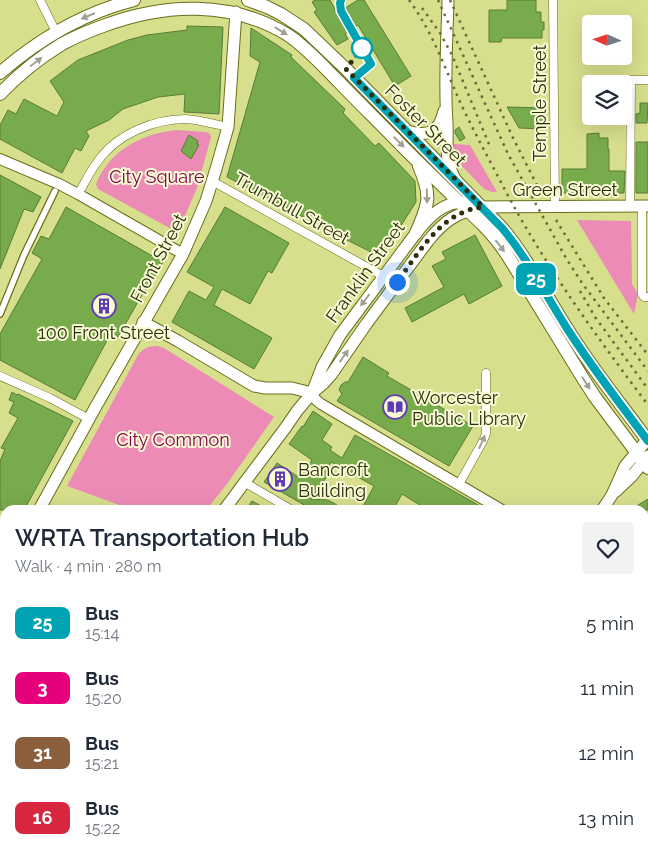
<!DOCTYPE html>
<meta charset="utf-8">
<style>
:root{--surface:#fff;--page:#f2f2f3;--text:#1f2937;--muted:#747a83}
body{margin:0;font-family:Raleway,sans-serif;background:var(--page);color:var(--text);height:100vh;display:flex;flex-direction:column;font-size:19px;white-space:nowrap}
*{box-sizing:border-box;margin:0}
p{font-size:16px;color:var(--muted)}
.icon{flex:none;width:28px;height:28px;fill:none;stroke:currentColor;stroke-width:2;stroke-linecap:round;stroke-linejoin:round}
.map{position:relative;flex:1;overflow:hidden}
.side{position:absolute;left:0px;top:505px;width:649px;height:356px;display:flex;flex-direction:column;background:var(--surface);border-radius:15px 15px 0 0;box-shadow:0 5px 20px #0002}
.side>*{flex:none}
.badge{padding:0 10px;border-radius:8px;font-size:18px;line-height:32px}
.needle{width:32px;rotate:273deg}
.controls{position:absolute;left:582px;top:15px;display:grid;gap:10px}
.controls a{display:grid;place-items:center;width:50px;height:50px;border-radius:5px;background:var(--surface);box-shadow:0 5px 20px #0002;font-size:25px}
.you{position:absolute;width:25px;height:25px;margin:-12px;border:4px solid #fff;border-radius:50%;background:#1a73e8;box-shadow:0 0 0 8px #1a73e833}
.map>.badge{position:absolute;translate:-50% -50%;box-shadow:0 0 0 2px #fff}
.round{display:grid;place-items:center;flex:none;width:52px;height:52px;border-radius:5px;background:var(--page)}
.head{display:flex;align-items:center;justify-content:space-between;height:85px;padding:0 15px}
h1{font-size:24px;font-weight:600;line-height:38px}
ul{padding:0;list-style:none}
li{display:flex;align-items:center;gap:15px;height:65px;padding:0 15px}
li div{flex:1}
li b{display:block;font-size:19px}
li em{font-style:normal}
li .badge{min-width:55px;font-weight:700;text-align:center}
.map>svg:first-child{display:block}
</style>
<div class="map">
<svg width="648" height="861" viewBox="0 0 648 861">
<rect width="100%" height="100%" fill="#d7de8c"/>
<path fill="#ec8bb6" d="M176,130L206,132L209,133L211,137L197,188L181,225L179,229L175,231L98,189L96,184C110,150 141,134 176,130Z
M453,144L470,145L497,192H492L484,189L455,159Z
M577,220L631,221L632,284L638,294L634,314Z
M157,346L164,348L274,417L227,484L206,510H133L67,486L138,355C143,348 149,346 157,346Z
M48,856H129L128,861H50Z"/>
<path fill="#78ab4b" stroke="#587c39" d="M315,0H330L337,13L358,0H364L411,76L395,86L358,25L345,34L348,39L337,45L314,12L317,10L312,2Z
M507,0H536V12H541V22H544V30H542V38H502L501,42H489V10H507Z
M187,26L223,27L219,114L184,112L185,94L158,97L123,109L109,120L86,131L89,136L81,151L75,148L62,173L0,139V125L8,110L16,114L24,99L57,116L64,102L50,81L78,60L128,40L147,35L187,30Z
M251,28L292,55L291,57L345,109L343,113L375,146L379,143L415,181L416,202L381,257L325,229L287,208L227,177L260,62L250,56Z
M640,103H648L647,123H636V114L640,113Z
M507,107L545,108V129L519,128Z
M459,127L465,138L460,141L455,133V130Z
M599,133V138H608V149H609V171H625L624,193H562V169H587V134Z
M189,135L198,141L197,144L199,145L191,159L181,151Z
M636,142H648V193H636Z
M0,175L41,197L33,212L24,209L0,269Z
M66,207L163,262L144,294L143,293L118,337L111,333L75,400L0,360V334L42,259L32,253L41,236L49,239Z
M225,207L289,243L272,273L268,271L250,304L222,289L214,305L272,338L254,369L172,322L189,291L206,300L214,287L187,272Z
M475,235L502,286L469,304L464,294L412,322L405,308L444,287L432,266L446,259L442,252Z
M363,357L389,373L387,376L473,426L449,466L337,401L342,394L339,390L341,385L345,382H348Z
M12,392L17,395L18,394L73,421L24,510H0V461L5,449L1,448L18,418L9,413L14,402L9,400Z
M313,411L332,424L322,440L332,447L330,450L342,458L355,435L487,510H428L402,494L393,510H361L374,486L331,462L325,473L328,475L311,499L328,500L337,505L334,510H313L264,482L277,463L300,478L312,460L289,444L302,426L303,427Z
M648,499V510H630Z
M252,501L268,510H246Z"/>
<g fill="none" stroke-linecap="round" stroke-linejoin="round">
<g stroke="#6a6e1a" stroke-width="8">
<path id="pedestrian" d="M0,314L24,255L55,191"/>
</g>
<g stroke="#6a6e1a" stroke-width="9">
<path id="minor" d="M40,0L56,32
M553,0L555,207
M212,181L383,276
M78,194C85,183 90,171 98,161C117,134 154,119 186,119C200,120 214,124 228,127
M630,206L631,80H648
M642,206V294L644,297H648
M0,376L50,398L89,419
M244,482L292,510
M459,484L483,441L486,434V373
M0,817L5,819
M38,856L40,861
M644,856L648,859
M138,861L139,856"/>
</g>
<g stroke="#6a6e1a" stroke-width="12">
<path id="tertiary" d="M0,159L59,184L78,194L183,254
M312,393L315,399L321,404L502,510"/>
</g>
<g stroke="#6a6e1a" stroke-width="13">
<path id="secondary" d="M448,0C447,41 444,82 447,123C448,147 444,157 455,179
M407,131C428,137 439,133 444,111
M143,322L178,341L254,386L265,388H292L312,393
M312,393L322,367L340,335L416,233C429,217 443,201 466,202
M615,492L632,476L648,456
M39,510L95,408L183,254L206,201L216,169L228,127L236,12
M224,510L286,427L297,411L312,393L324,383L331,375L367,323L428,241C445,220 456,213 483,207L648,206
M602,510L612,495L625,466L647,440
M0,574L5,568
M644,769L648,770
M0,807L5,806
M293,856L305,861
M361,861L364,856
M374,861L377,856"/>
</g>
<g stroke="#6a6e1a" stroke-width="14">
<path id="primary" d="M248,0L267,7L281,14L304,29L346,69L502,228C528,259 546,296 568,330C592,369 621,404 648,441
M0,73C39,39 83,13 134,0
M0,94C18,75 39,58 62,44C75,37 89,31 103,26C164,3 231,0 288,35C307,48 322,65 338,81C359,103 381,124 402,146C421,165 440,183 459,202C467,210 475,217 483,225C494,236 503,248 511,261L584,380L595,397L648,468
M416,233C429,204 432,196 419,166
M0,583L5,585
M644,759L648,755
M442,856L447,861
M532,861L537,856"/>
</g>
<use href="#pedestrian" stroke="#fff" stroke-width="5.5"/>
<use href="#minor" stroke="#fff" stroke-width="8"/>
<use href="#tertiary" stroke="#fff" stroke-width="10"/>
<use href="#secondary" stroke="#fff" stroke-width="11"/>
<use href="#primary" stroke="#fff" stroke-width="12"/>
<path stroke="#686c39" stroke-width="2.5" stroke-dasharray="2.5 5" stroke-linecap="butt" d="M409,0C432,31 445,68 460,102C474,132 490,161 505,190C545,266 597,337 648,405
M438,0L508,154L566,258L582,283L648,371
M450,0L514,140L540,191
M422,8L440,33L452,55L491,149
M556,220L604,298L648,355
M580,291L595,317L648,389"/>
</g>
<defs><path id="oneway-solid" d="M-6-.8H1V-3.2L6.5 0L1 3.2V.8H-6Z" transform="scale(1.25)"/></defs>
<g fill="#a0a192">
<use href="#oneway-solid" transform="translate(88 16) rotate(157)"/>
<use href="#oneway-solid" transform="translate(281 31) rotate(31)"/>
<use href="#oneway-solid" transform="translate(36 62) rotate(-37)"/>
<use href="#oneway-solid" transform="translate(399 142) rotate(45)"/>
<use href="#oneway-solid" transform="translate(427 196) rotate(89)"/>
<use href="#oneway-solid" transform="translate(500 246) rotate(52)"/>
<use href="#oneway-solid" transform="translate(365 300) rotate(127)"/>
<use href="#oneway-solid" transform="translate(344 356) rotate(-55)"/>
<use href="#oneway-solid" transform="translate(586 383) rotate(57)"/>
<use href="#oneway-solid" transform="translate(482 442) rotate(-66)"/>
</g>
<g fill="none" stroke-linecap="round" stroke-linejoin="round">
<g stroke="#fff" stroke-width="11">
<path id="line" d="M341,0L340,3L341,11L371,64L354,78L502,228C528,259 546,296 568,330C593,369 621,405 648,441"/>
</g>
<use href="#line" stroke="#00a3b4" stroke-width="8"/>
<path stroke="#2c2e0c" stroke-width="5" stroke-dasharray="0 9" d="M362,48L346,69L483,207C476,208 470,209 464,212C434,224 416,257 397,282"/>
</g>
<defs>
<g id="building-ring" transform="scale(1.25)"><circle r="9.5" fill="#f7fbd4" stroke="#613bb3" stroke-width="1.5"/><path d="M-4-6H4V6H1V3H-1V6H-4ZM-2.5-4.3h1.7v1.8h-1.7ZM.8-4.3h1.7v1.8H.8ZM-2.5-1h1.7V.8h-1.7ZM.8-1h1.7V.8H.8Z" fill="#613bb3"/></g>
<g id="library-ring" transform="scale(1.25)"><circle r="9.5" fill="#f7fbd4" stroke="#613bb3" stroke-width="1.5"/><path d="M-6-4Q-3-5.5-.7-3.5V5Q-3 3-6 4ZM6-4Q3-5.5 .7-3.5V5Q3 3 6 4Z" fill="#613bb3"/></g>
</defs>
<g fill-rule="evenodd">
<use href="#building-ring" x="104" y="306"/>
<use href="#library-ring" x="395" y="407"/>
<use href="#building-ring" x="280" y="479"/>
</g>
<circle fill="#fff" stroke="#00a3b4" stroke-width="2.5" cx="362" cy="48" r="10"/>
<g text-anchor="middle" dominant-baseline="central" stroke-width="4" stroke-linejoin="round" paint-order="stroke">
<g font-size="18" fill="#2c2e0c" stroke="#f7fbd4">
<text transform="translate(539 103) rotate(-90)">Temple Street</text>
<text transform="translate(426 125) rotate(45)">Foster Street</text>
<text x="565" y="189">Green Street</text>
<text transform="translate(292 208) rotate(29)">Trumbull Street</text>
<text transform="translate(158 258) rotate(-62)">Front Street</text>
<text transform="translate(365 272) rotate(-54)">Franklin Street</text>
</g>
<g font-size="18" fill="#840051" stroke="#f7fbd4">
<text x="157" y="176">City Square</text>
<text x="173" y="439">City Common</text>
</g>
<g font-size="18" fill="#2c2e0c" stroke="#f7fbd4" text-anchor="start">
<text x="104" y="332" text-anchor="middle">100 Front Street</text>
<text x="412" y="397">Worcester<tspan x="412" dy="21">Public Library</tspan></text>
<text x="298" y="469">Bancroft<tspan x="298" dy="21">Building</tspan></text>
</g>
</g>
</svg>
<div class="controls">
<a><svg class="needle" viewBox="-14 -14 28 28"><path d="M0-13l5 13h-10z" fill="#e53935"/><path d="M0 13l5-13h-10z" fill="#747a83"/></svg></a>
<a><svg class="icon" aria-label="layers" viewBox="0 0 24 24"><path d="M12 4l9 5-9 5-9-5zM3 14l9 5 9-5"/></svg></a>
</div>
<div class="you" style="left:397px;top:282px"></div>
<b class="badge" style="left:536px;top:279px;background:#00a3b4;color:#fff">25</b>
<section class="side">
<div class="head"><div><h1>WRTA Transportation Hub</h1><p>Walk · 4 min · 280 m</p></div><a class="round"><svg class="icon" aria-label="heart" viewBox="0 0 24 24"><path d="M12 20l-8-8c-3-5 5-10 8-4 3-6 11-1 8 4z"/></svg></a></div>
<ul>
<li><span class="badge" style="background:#00a3b4;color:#fff">25</span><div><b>Bus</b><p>15:14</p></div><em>5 min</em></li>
<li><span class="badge" style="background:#e6007e;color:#fff">3</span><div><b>Bus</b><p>15:20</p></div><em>11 min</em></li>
<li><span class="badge" style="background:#8b5e3c;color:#fff">31</span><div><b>Bus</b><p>15:21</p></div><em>12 min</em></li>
<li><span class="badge" style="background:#d7263d;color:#fff">16</span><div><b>Bus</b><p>15:22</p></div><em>13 min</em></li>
</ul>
</section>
</div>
